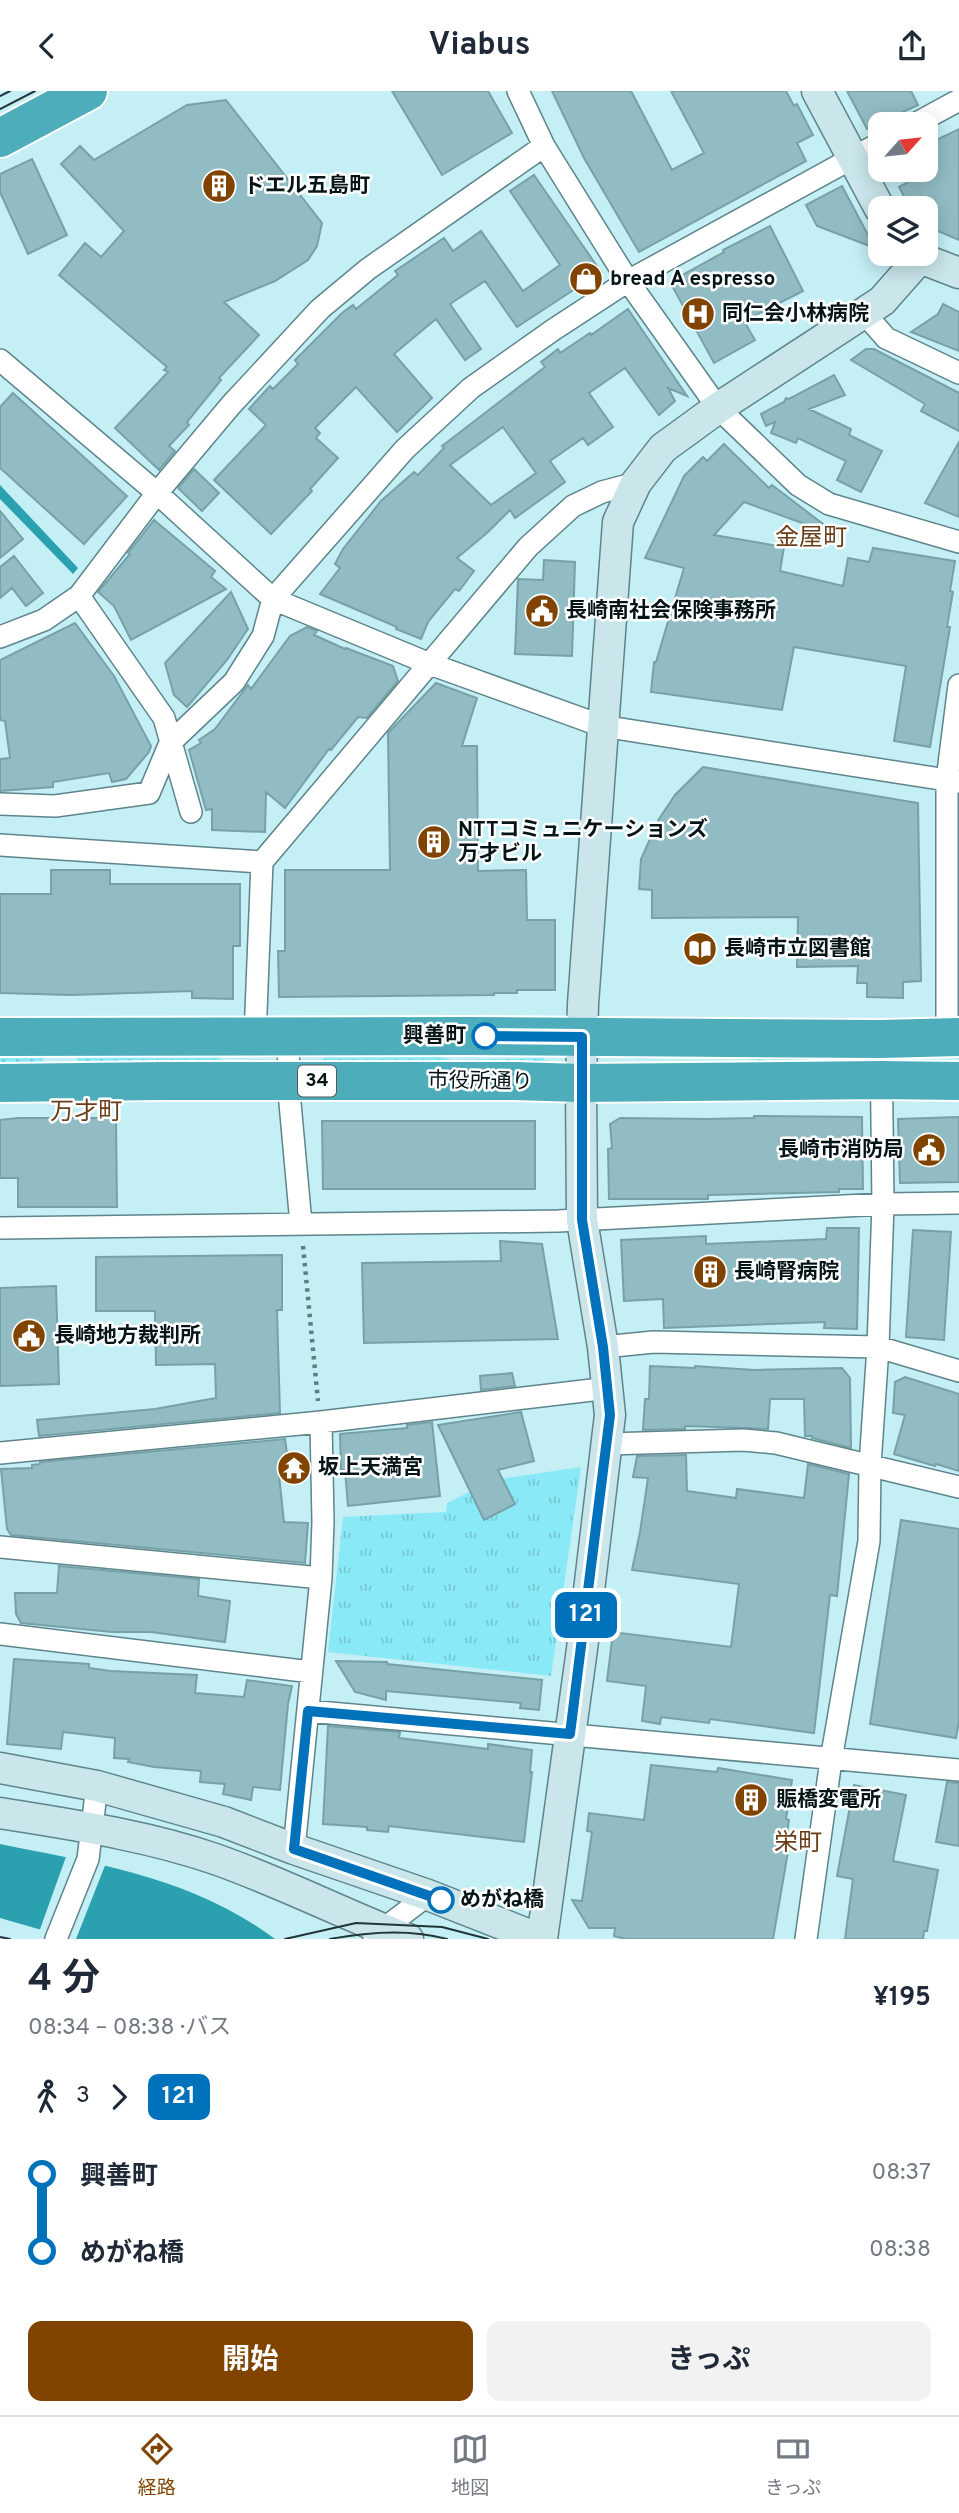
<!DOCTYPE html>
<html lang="ja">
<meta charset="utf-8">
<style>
:root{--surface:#fff;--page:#f2f2f3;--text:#1f2937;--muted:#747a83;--line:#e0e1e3;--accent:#804300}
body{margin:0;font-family:Overpass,"Noto Sans JP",sans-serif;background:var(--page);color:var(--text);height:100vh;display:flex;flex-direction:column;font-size:26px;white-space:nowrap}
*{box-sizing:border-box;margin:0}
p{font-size:23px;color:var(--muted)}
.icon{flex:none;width:38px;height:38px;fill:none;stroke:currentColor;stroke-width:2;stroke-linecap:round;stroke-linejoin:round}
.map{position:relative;height:1848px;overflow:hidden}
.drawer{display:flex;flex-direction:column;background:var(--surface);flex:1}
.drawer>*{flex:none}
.badge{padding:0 14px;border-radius:10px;font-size:24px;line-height:46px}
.needle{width:46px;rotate:63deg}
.buttons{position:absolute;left:868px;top:21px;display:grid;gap:14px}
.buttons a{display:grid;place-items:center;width:70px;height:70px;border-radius:14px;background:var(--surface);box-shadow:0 4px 18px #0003;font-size:35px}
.map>.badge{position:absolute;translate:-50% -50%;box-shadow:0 0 0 4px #fff}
.legs{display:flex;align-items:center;gap:10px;height:77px;padding:0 28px;font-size:23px}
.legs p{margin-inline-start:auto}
.overview{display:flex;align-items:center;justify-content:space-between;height:119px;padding:0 28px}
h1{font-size:38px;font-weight:700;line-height:52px}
.cta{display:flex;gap:14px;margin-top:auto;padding:14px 28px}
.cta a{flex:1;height:80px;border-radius:14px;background:var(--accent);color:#fff;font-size:28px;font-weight:700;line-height:80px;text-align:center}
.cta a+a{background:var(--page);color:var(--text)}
ul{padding:0 28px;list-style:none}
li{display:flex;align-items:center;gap:24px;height:77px;font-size:26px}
li i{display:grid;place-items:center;width:10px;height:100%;margin:0 9px;background:currentColor}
li i::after{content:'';width:18px;height:18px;margin:-9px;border:5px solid;border-radius:50%;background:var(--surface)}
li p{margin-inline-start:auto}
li:first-child i{background:linear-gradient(#0000 50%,currentColor 0)}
li:last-child i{background:linear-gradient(currentColor 50%,#0000 0)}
header{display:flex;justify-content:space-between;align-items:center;height:91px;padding:0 28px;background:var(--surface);font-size:32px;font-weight:700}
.tabs{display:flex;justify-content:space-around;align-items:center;height:98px;border-top:2px solid var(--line);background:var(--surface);font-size:19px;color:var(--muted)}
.tabs a{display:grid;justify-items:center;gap:4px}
.tabs .current{color:var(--accent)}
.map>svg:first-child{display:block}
</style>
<header><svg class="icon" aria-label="back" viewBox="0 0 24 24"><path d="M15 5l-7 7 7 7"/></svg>Viabus<svg class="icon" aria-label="share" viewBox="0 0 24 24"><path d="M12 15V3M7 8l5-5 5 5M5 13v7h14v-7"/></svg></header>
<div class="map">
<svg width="959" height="1848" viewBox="0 0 959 1848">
<defs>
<pattern id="grass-dots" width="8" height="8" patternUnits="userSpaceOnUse" patternTransform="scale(1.75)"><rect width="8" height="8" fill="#89e9f7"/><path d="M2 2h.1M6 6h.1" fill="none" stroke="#75c7d3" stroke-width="1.8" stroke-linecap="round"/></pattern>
<pattern id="park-tufts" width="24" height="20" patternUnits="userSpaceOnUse" patternTransform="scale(1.75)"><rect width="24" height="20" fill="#89e9f7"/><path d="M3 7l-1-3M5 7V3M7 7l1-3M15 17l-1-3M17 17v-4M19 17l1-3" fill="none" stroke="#75c7d3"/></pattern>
</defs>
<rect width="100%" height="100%" fill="#c3eff5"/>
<path fill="url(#grass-dots)" d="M407,957L452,969L543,967L547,971L544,977L323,972V962Z
M217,959L221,971L77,973L78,962Z
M0,960L39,961L43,966V971L40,975L0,976Z
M845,962V970L842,973L782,975L729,965L636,968L630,963Z"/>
<path fill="url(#park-tufts)" d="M581,1376L551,1585L328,1561L343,1426L446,1421L447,1412L493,1389Z"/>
<path fill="#2ba1b0" d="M0,394L78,477L73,483L0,408Z
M0,1753C98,1773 192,1786 275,1848H73L0,1827Z"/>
<path fill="#c3eff5" d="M67,1763L106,1772L76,1848H61L39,1841Z"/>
<path fill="#92bcc3" stroke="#78a1a7" stroke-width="2" fill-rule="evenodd" d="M392,0H488L512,42L442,84Z
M552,0H631L672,79L704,62L671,0H786L794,15L797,13L813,44L797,52L806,70L639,161L584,67Z
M847,0H911L918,14L867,38Z
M226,9L322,132L317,155L308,169L275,190L224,211L259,244L219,287L221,289L187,331L189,334L169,355L175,360L159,379L115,337L168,281L164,279L167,276L59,184L85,152L101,166L124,140L61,73L80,55L94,69L187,14Z
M959,38V149L926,135V117H910L899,96L926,82V54Z
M32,68L67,144L28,163L0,101V83Z
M534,84L601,181L517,236L485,190L450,213L481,258L465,269L436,228L394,263L432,307L397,341L356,296L315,337L320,342L316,347L338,367L310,398L312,400L271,443L214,389L266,334L249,318L270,295L273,298L298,273L295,269L342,222L353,214L356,218L398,184L395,180L444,147L453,160L481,140L523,200L560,174L510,100Z
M842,95L875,157L817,135L806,114Z
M770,135L803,200L744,230L755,249L714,272L670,191L724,161L723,159Z
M943,213L959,221V260L911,241L938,223Z
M628,218L687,305L668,297L675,310L659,324L625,277L589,302L613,336L588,354L583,347L550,370L565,391L515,427L510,419L488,441L457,467L474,480L459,500L455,498L436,521L428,531L421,548L396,538L397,536L320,503L340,477L335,473L343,458L381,410L414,381L418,384L444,357L442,355L545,276L541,271L558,258L560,262L590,242L591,244ZM503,336L536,382L491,414L450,374Z
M866,258H874L959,302V340L921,320L925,313L851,269Z
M834,284L845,304L809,318L851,338L849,344L882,360L861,401L837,389L846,370L798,347L796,352L771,342L775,331L766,335L761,323L784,311L786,307L789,308Z
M13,302L127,405L84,453L0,377V316Z
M959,351V426L925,412Z
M724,353L769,397L772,394L827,436L824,440L744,411L714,444L784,456L780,480L843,495L848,467L869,471L873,457L955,470L950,500L953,501L947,536H950L930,656L894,650L906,575L794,556L782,619L651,601L654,571H656L684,477L645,467L684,385L703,366L707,370Z
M194,378L219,402L202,420L178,397Z
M0,420L23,448L0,467Z
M154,429L215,480L211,486L226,498L131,549L114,515L98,501L130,463L128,462Z
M14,465L43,502L26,515L12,497L0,507V476Z
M544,469L575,471L572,565L515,563L518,488L543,489Z
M231,501L248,538L227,569L187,616L174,604L165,572Z
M75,532L114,585L151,655L149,661L126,688L112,691L109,682L53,691V696L0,700V668L10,667L5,630L0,629V569Z
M307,536L317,540L314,544L345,558L346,557L393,575L398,590L367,627L358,626L331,659L329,658L285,717L266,701L265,741L212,739V718L206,719L189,659L201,652L199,649L215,638L248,594L251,598L290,545Z
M436,592L477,607L462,655H477L478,780L526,779L527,829H555V899H517V902H494V904L279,906L278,860H285V779H390L388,642Z
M703,676L918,712L921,890L903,891V907L867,906V892H857L858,875L797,876L798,826L652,827V799L639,798L641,768L659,728L675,704Z
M51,779H110V793H240V855H233V908L192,907V900L71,904L0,902V803H51Z
M754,1025L862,1026L863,1098H839V1101L708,1104V1108H609L608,1058L612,1057L610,1033L620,1027L706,1028L754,1027Z
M959,1026V1091L900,1092L898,1028Z
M18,1027H116L117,1116H18V1087H0V1029Z
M322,1030H535V1098H323Z
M827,1137H859L857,1238L824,1237L825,1231L664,1237L663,1208L624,1210L621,1149L706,1145V1153L826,1148Z
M913,1139L951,1141L944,1249L906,1246Z
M500,1150L542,1153L558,1248L364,1252L362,1172L501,1170Z
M282,1164V1219H277L280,1322L39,1345L37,1329L155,1318L216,1307L215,1273L156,1274L155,1220H96V1166Z
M56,1195L59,1293L0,1295V1197Z
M650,1275L695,1277V1275L754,1279L842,1277L850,1287L851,1357L812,1347V1345H805L804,1308H770L768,1338L685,1335V1338L643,1339L645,1308H649Z
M512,1282L515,1295L481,1299L480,1285Z
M905,1286L959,1303V1380L936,1373L935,1375L894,1363L905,1324L893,1322L895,1291Z
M521,1321L534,1370L498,1379L515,1413L484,1429L438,1334Z
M432,1331L440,1405L348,1415L345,1379H341L340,1343L407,1337V1334Z
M285,1348L290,1383L279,1384L284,1431L308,1432L305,1472L11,1444L7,1438L1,1378L32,1377V1374L40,1373V1371Z
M686,1364L687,1400L736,1407L737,1398L804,1407L808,1373L849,1383L837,1505L830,1504L814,1642L710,1628L709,1632L661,1626L660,1633L642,1630L646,1595L607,1590L613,1541L731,1556L739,1493L632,1479L640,1441L648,1387L633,1386L637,1365Z
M901,1429L959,1438V1630L956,1647L870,1633Z
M59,1475L199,1488L198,1505L230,1510L225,1551L151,1541H112L21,1532L16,1523L15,1502H57Z
M14,1568L89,1573V1577L111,1580L197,1584L195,1602L244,1606L247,1589L292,1595L288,1613L280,1699L253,1696L251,1709L223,1703L225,1693L200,1691L201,1680L154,1676L128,1671L129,1668L114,1667L115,1647L63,1641L61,1658L7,1653Z
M336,1570L387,1571V1573L542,1589L539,1619L520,1617L521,1612L386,1600V1609L355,1601Z
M328,1635L400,1641L399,1647L488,1658V1653L532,1659L530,1681H532L524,1751L389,1735L388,1741L367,1739V1736L323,1733Z
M651,1674L717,1681L718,1677L792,1689L786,1728L789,1729L784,1761H788L773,1848H625L614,1845L615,1837H589L572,1809L582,1810L592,1741L587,1740L589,1722L644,1729Z
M947,1691L959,1692V1755L936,1751Z
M854,1694L906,1704L893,1770L938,1779L927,1840H924L923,1848H845L853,1788L837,1785Z"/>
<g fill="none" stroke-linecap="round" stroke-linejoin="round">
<g stroke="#5d858b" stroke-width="24">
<path id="street" d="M518,0L544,55L628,190L718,317L798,394L829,413L959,451
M915,33L959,9
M864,222L886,247L959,282
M0,269L157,402L273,508L430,573L602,635L959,691
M79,505L164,627L191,721
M0,546L44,529L79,505L157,402L231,314L320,218L368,178L544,55
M0,713L55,715L149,702L170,652L234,591L263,545L273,508L405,358L471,297L553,239L628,190L880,52
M0,754L262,771
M255,946L262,771L528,456L573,415L602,401L636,392
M947,946V689L959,594
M289,947L288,990L301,1133
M0,1137L558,1130L883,1113L959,1112
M603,1256L654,1251L878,1256L959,1280
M608,1353L743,1349L776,1352L959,1396
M0,1362L321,1331L609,1297
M0,1456L321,1487
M0,1543L311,1581
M308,1620L959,1679
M294,1758L321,1487L323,1431L321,1331
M374,1845L428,1804
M56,1848L88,1768L97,1695
M806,1848L831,1669L869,1450L870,1374L878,1256L883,1113L881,948"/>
</g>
<g stroke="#5d858b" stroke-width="33">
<path id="secondary" d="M817,0L880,118
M916,163L920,167L959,182
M0,1677L97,1695L224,1731L294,1758L428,1804L540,1848
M0,1722C73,1734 145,1744 215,1768C281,1791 343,1823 408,1848
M542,1848L582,1558L610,1324L603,1256L582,1129L581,992L583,913L618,431L636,392L663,357L718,317L882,210L920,167"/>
</g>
<g stroke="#fff" stroke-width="42">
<path id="highway" d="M0,47L88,0
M0,946L467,945L881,948L959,946
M0,992L162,990H514L581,992L881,989L959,990"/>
</g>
<path stroke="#607d81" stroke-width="4.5" stroke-dasharray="3.5 5" stroke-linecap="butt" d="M303,1155L318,1310"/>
<use href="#street" stroke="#fff" stroke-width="21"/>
<use href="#secondary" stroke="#cae6eb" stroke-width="30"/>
<use href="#highway" stroke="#4dadbb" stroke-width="38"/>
<path stroke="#213438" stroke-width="2" d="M0,5L10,0
M0,18L35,0
M0,1846L10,1848
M285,1848L356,1832L442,1836L488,1848
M330,1848C367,1841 411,1838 447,1848"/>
</g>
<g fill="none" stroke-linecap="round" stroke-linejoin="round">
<g stroke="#fff" stroke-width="16">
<path id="line-1" d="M441,1809L294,1758L308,1620L570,1643L610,1324L603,1256L582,1129V946L485,945"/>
</g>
<use href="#line-1" stroke="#0072bc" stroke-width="10"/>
</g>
<defs>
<g id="building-disc" transform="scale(1.75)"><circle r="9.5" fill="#804300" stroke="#fff"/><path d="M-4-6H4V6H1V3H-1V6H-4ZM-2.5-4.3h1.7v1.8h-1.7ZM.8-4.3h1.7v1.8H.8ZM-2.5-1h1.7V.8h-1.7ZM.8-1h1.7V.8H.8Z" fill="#fff"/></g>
<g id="shop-disc" transform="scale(1.75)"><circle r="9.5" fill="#804300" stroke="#fff"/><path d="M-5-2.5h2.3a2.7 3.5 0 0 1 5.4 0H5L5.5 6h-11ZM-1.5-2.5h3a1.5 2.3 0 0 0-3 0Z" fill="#fff"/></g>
<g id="hospital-disc" transform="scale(1.75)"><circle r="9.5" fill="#804300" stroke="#fff"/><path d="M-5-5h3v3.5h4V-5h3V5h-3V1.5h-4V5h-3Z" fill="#fff"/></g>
<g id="civic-disc" transform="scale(1.75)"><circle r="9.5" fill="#804300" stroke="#fff"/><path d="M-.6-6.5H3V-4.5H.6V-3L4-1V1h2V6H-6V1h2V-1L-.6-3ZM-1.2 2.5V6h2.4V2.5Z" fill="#fff"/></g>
<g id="library-disc" transform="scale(1.75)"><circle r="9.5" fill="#804300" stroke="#fff"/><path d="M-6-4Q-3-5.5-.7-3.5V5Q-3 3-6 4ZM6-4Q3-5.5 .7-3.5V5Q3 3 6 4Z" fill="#fff"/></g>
<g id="temple-disc" transform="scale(1.75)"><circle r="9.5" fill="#804300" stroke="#fff"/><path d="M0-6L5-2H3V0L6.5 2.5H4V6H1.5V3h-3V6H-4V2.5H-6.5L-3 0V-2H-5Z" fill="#fff"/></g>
</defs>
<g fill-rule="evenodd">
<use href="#building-disc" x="219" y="95"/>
<use href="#shop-disc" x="586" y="188"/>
<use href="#hospital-disc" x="698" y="223"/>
<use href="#civic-disc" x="542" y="520"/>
<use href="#building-disc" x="434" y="751"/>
<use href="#library-disc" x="700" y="858"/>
<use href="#civic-disc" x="929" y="1059"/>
<use href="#building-disc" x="710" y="1181"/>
<use href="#civic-disc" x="29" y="1245"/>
<use href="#temple-disc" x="294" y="1377"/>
<use href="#building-disc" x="751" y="1709"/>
</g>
<g fill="#fff" stroke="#0072bc" stroke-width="3.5">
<circle cx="485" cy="945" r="12"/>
<circle cx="441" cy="1809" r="12"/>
</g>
<g text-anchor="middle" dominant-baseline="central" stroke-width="5" stroke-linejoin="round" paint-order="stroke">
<rect fill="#fff" stroke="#505a5d" stroke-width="2" x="298" y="974.5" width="38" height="31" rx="5"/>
<g font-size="19" font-weight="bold" fill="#051417">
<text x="317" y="990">34</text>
</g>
<g font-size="21" font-weight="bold" fill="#051417" stroke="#fff" text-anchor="start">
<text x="244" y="95">ドエル五島町</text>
<text x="610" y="188">bread A espresso</text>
<text x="722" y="223">同仁会小林病院</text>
<text x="566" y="520">長崎南社会保険事務所</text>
<text x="458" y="739">NTTコミュニケーションズ<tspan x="458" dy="24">万才ビル</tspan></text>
<text x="724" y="858">長崎市立図書館</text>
<text x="904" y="1059" text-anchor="end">長崎市消防局</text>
<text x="734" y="1181">長崎腎病院</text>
<text x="54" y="1245">長崎地方裁判所</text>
<text x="318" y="1377">坂上天満宮</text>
<text x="776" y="1709">賑橋変電所</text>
</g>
<g font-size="21" font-weight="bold" fill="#051417" stroke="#fff" text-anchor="end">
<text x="466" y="945">興善町</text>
<text x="460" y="1809" text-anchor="start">めがね橋</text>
</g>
<g font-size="21" fill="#051417" stroke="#fff">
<text transform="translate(480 991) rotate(1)">市役所通り</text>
</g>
<g font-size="24" fill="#693d17" stroke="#fff">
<text x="811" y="448">金屋町</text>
<text x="86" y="1022">万才町</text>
<text x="798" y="1753">栄町</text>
</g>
</g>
</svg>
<div class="buttons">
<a><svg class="needle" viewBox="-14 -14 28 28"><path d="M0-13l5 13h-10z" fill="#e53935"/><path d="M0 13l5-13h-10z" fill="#747a83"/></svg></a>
<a><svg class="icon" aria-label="layers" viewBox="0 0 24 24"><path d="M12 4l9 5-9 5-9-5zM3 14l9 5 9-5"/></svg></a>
</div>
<b class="badge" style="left:586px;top:1524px;background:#0072bc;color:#fff">121</b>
</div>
<section class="drawer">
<div class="overview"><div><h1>4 分</h1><p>08:34 – 08:38 · バス</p></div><b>¥195</b></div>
<div class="legs"><svg class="icon" aria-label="walk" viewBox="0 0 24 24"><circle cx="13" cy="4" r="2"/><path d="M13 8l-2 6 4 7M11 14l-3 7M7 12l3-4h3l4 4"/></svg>3<svg class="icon" aria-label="forward" viewBox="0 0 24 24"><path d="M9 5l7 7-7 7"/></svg><b class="badge" style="background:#0072bc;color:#fff">121</b></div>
<ul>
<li><i style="color:#0072bc"></i><b>興善町</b><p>08:37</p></li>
<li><i style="color:#0072bc"></i><b>めがね橋</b><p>08:38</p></li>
</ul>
<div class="cta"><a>開始</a><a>きっぷ</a></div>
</section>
<nav class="tabs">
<a class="current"><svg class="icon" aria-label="directions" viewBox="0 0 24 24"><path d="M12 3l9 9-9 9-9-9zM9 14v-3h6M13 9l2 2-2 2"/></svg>経路</a>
<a><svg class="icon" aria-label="map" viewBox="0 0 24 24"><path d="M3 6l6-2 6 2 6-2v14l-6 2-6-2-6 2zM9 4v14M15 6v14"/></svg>地図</a>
<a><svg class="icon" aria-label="tickets" viewBox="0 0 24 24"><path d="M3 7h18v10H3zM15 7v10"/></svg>きっぷ</a>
</nav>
